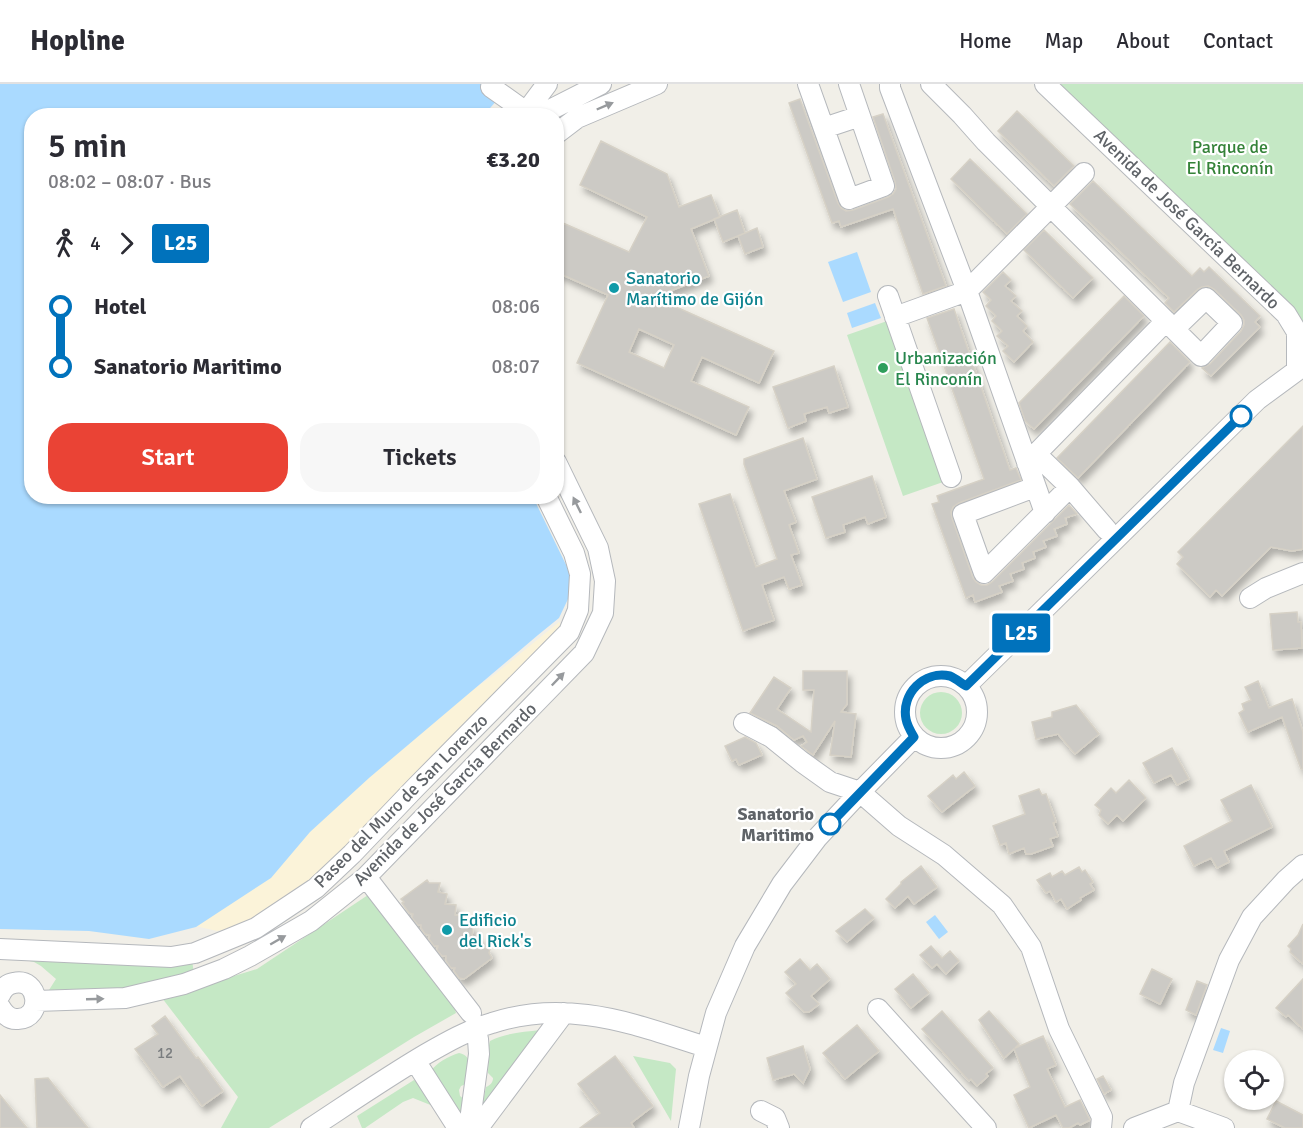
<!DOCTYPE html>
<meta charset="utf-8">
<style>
:root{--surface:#fff;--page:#f7f7f7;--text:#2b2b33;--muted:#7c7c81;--line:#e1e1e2;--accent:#ea4335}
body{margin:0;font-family:Signika,sans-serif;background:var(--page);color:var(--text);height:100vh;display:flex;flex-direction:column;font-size:22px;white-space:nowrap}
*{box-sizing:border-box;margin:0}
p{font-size:20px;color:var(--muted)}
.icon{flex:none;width:33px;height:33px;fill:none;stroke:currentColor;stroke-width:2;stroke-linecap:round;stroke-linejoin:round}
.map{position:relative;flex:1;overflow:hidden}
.details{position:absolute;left:24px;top:24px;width:540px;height:396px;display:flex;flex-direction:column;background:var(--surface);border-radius:24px;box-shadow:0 2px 4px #0004}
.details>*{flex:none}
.badge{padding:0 12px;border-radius:4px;font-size:21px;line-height:39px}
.tools{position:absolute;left:1224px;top:966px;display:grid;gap:12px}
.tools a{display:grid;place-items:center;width:60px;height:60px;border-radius:50%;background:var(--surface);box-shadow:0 2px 4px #0004;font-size:30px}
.map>.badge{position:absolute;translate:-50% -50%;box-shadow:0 0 0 3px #fff}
.legs{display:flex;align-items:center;gap:9px;height:66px;padding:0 24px;font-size:20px}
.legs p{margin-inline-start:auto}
.overview{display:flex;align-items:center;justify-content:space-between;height:102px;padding:0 24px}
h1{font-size:33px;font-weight:600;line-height:45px}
.primary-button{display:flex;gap:12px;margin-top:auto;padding:12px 24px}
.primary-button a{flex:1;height:69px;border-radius:24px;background:var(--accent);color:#fff;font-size:24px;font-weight:600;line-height:69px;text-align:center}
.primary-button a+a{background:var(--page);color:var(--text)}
ul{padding:0 24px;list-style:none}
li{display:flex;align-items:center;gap:21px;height:60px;font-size:22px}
li i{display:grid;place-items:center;width:9px;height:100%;margin:0 8px;background:currentColor}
li i::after{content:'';width:15px;height:15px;margin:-8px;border:4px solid;border-radius:50%;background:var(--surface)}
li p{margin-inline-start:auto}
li:first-child i{background:linear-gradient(#0000 50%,currentColor 0)}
li:last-child i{background:linear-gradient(currentColor 50%,#0000 0)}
header{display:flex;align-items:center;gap:36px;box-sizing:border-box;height:84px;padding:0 30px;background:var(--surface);border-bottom:2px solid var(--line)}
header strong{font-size:28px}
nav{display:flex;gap:33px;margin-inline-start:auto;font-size:21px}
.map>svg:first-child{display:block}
</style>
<header>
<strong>Hopline</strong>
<nav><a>Home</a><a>Map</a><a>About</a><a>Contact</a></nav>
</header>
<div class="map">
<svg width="1303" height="1044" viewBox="0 0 1303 1044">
<defs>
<filter id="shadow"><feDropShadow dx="3.5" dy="6" stdDeviation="3" flood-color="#0004"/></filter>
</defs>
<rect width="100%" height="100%" fill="#f1efe8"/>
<path fill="#c5e8c5" d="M1045,0H1303V282L1297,248Z
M890,236L946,397L903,412L847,251Z
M920 629a21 21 0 1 1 42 0a21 21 0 1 1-42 0Z
M368,811L452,913L456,929L414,953L269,1044H221L238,1013L162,914L257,885Z
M16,874L192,876L194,890L117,909L54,910L49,906L56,895L41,882L34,878Z
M540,946L487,1023L483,1018L486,1003C491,1001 493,998 493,994L488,989L489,961L490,957C505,949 524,948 540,946Z
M459,969C475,972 468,988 466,1000L461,1002L459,1006L460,1012L464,1015L460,1032L430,988C436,979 449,972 459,969Z
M633,972L670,979L676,985L671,1037Z
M414,996L419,999L433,1022L413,1014L403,1018L365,1044H362L357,1032Z"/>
<path fill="#fbf3d9" d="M559,538L562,541L344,768L307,798L247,841L217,847L191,841L402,655L494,591Z"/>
<path fill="#aadaff" d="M0,0H487L498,15L483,32H32V412L533,413L571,491L568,515L559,534L538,551L369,694L310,748L271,794L196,843L149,855L89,847L0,845Z
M857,168L871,208L843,218L828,178Z
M875,219L881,234L852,244L847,229Z
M935,831L948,848L939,855L926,838Z
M1221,944L1230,947L1223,969L1213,966Z"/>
<path fill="#cccac5" stroke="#d6d1c6" stroke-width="1.5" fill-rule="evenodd" filter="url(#shadow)" d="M800,15L838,119L841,124L846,127L853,126L888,113L893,110L896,105L895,98L873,33L883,30L946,202L923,210L893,125L841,143L839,137L832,139L789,19Z
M1017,27L1074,82L1054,102L998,47Z
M601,57L667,90L679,123L711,111L720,133L691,145L709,192L654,213L774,267L759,299L702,273L691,297L749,323L736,351L577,279L608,211L556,188V153L563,139L629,168L647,133L580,101ZM639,245L674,261L664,284L629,268Z
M970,75L1027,130L1007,150L951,95Z
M1093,97L1192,192L1200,184L1204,188L1209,183L1260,232L1255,238L1260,243L1211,292L1202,284L1210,280L1241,247L1244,241V236L1241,231L1214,205L1208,202L1202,203L1198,205L1174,228L1165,219L1169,214L1070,120Z
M737,126L745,149L723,158L714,135Z
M757,144L763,163L745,170L738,152Z
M1044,146L1093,194L1073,214L1024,166Z
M1003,188L1011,196L1005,202L1016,212L1011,217L1022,227L1017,232L1027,242L1023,247L1033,258L1014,278L1003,267L1008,262L997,252L1002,247L992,237L996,232L986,222L991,216L983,208Z
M1124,212L1144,232L1034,345L1025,337L1019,319Z
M954,225L1010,386L1016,384L1021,396L959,419L953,423L951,428L952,434L973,494L976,498L981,501H987L992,498L1069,421L1077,430L1065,434L1067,440L1054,445L1057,452L1043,457L1046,463L1033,468L1035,474L1022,479L1024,485L1010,490L1013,497L999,502L1002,508L975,518L973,511L966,514L932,420L939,418L937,412L984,395L927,234Z
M1170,258L1190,278L1078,394L1057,374Z
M834,282L848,323L829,329L827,323L804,330L806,337L788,344L773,303Z
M1303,342V465L1292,467L1271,463L1222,512L1216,506L1210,513L1177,480L1183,473L1178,468Z
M803,354L817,395L784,407L796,438L789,441L799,469L791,471L802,501L789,505L784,493L762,501L774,536L743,547L699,420L730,410L756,483L777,475L744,380V375Z
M872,392L886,433L868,440L865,433L843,441L845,448L826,454L812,413Z
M1297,528L1298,538H1301L1302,564L1273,566L1270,530Z
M803,587H847V620L841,628L856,630L851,673L830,671L835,637L813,671L801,662L807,658L803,652L794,656L777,642L750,629L774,593L791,604L777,625L811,648L814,606H803Z
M1258,597L1269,624L1292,615L1303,648V685H1301L1282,633L1248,648L1239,629L1244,626L1242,620L1251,616L1245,603Z
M1076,621L1099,650L1075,670L1058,650L1036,655L1032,638L1052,633V628Z
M745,653L756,659L762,671L739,681L736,675L732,677L725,662Z
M1172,664L1189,695L1177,701L1171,691L1154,699L1143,679Z
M964,688L975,702L942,728L928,712L953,691L956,695Z
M1129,696L1146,714L1123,737L1117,731L1108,740L1099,731L1101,726L1095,721L1111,704L1116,709Z
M1251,701L1272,743L1224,767L1229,778L1217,784L1211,774L1194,782L1184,762L1232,737L1221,716Z
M1039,705L1042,711L1046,710L1056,738L1053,739L1058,752L1050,755L1053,762L1031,770H1026L1024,764L1009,770L1006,759L1000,761L993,742L1025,730L1019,712Z
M921,782L937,803L914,820L908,812L895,824L886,815L901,800V798Z
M1079,783L1082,788L1085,786L1093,798L1090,800L1094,806L1080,814L1081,816L1067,825L1061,815L1056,818L1050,807L1046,809L1037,796L1050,789L1052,793L1062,787L1065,791Z
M427,796L429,799H440L438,808L447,810L445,820L456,821L455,831L465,832L464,841L473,842L472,853L481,854L480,863L490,865L489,869L492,874L464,895L459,894L454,887L455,884H451L446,877V872H442L437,866L438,862H434L429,855L430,851L425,850L421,844V841H418L412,834L413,830L409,829L402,819L404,818L401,815Z
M865,825L874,834L847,858L836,847Z
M1303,840V880L1290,868L1291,865L1288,862L1298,851Z
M931,862L942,874L950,867L959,877L946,890L937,880L932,884L920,871Z
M800,875L810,886L817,880L830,895L811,912L819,920L809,928H804L786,909L796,900L785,888Z
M1152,885L1172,895L1160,920L1140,910Z
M913,890L929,909L911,924L895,905Z
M1303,895V945L1288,931L1286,933L1276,924Z
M1197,897L1207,901L1196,931L1186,926Z
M942,927L993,984L986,990L988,992L977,1002L971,995L969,997L922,945Z
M989,927L1019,960L1015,964L1043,952L1056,981L1047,985L1065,1023L1080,1016L1090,1036L1080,1041L1078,1039L1069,1044H1063L1056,1031L1029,1044L1014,1011L1030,1003L1014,965L1004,974L979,936Z
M165,932L196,974L198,973L223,1007L202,1022L180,992L163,1003L135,965L158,950L152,942Z
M857,941L879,967L845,995L823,969Z
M803,962L810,985L803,999L794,990L773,996L767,974Z
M615,972L653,1022L631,1039L634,1044H580L600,1029L578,1000Z
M1103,992L1111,1006L1104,1010L1097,995Z
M48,994L88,1044H37L35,995Z
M0,1011L27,1044H0Z
M1276,1017L1303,1031V1044H1285L1267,1035Z"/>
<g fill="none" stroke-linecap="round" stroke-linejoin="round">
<g stroke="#b5b8bc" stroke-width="22">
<path id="minor" d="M493,0L491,3L526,28L527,32
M808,0L849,115L884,102L849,0
M890,0V4L967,207L1045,429
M931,0L962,31L986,58L1201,272L1232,239L1206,214L1174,245
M1045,0L1286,230L1297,248V286
M526,28L547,0
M538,32L601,0
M824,44L860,32
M556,50L577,34L657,0
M888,212L951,393
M895,233L967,207L1084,89
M1036,370L1070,403L1107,446
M1027,379L1166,237
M1035,403L963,430L984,489L1070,403
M1250,514L1266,504L1303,489
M905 628a36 36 0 1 1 72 0a36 36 0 1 1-72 0Z
M966,602L1257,316L1303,282
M744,639L771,653L802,678L830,698L860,708L899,742L944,771L1002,821L1031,863L1059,945L1102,1033L1101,1044
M366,793L471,929
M0,865L171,873L195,869L256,844L316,804L352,770L415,704L569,548L578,526L580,490L574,469L546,412
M0,911C3,904 7,900 14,899C39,893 44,934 18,935C9,936 4,930 0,923
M36,917L125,914L184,900L224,885L250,872L311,837L366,793L584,569L603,529L605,497L598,464L556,378
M878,925L986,1044
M421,986L458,1044
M761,1027L775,1034L779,1044
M1178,1027L1184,999L1229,876L1252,833L1286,796L1303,781
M311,1044C349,1019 387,993 426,970C447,958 468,946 492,939C522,929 556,927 587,931C628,936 667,951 706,963
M469,1044L479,970L478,955
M478,1044L564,929
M689,1044L699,992L716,929L745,862L782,800L817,754L860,708L914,653
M1134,1044L1178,1027L1224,1044"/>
</g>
<use href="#minor" stroke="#fff" stroke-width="20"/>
</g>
<defs><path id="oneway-solid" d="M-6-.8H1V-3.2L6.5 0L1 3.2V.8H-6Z" transform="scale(1.5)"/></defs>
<g fill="#979a9d">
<use href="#oneway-solid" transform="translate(605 22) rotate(-23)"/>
<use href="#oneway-solid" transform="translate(577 421) rotate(-116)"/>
<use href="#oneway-solid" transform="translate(558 595) rotate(-46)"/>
<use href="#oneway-solid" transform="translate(278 856) rotate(-30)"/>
<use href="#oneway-solid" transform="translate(95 915) rotate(-2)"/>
</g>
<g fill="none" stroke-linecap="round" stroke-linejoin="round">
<g stroke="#fff" stroke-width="14">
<path id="line-1" d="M830,740L914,653C911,648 907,641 906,635C901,610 924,586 950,592C955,594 961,599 966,602L1241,332"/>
</g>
<use href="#line-1" stroke="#0072bc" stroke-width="9"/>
</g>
<g fill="#0f9aa8" stroke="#fff" stroke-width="2">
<circle cx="614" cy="204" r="6"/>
<circle cx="447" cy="846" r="6"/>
</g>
<circle fill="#2e9e5b" stroke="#fff" stroke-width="2" cx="883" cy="284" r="6"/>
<g fill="#fff" stroke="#0072bc" stroke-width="3">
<circle cx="1241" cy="332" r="10"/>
<circle cx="830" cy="740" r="10"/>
</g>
<g text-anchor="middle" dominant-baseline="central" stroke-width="4.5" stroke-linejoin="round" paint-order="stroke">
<g font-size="15" fill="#7a7d7f">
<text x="165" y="969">12</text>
</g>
<g font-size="18" fill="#348238" stroke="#fff">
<text x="1230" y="63">Parque de<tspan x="1230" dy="21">El Rinconín</tspan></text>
</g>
<g font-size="18" fill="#5f6368" stroke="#fff">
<text transform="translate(1187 135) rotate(44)">Avenida de José García Bernardo</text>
<text transform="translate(445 710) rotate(-45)">Avenida de José García Bernardo</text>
<text transform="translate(401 717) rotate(-45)">Paseo del Muro de San Lorenzo</text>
</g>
<g font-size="18" fill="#0d838f" stroke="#fff" text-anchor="start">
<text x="626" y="194">Sanatorio<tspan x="626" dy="21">Marítimo de Gijón</tspan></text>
<text x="459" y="836">Edificio<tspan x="459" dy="21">del Rick's</tspan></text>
</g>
<g font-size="18" fill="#27864d" stroke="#fff" text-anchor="start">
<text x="895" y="274">Urbanización<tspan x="895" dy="21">El Rinconín</tspan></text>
</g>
<g font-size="18" font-weight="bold" fill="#5f6368" stroke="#fff" text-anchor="end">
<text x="814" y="730">Sanatorio<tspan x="814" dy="21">Maritimo</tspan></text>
</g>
</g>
</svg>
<div class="tools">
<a><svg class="icon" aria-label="locate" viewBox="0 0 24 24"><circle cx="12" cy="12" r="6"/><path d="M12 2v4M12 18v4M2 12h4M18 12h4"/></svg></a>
</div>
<b class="badge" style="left:1021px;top:549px;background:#0072bc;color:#fff">L25</b>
<section class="details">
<div class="overview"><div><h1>5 min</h1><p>08:02 – 08:07 · Bus</p></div><b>€3.20</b></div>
<div class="legs"><svg class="icon" aria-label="walk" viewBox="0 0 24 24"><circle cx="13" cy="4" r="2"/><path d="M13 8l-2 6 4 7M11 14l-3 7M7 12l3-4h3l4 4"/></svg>4<svg class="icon" aria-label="forward" viewBox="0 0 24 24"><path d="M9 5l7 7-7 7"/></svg><b class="badge" style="background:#0072bc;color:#fff">L25</b></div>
<ul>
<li><i style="color:#0072bc"></i><b>Hotel</b><p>08:06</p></li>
<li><i style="color:#0072bc"></i><b>Sanatorio Maritimo</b><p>08:07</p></li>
</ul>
<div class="primary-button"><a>Start</a><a>Tickets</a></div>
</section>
</div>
